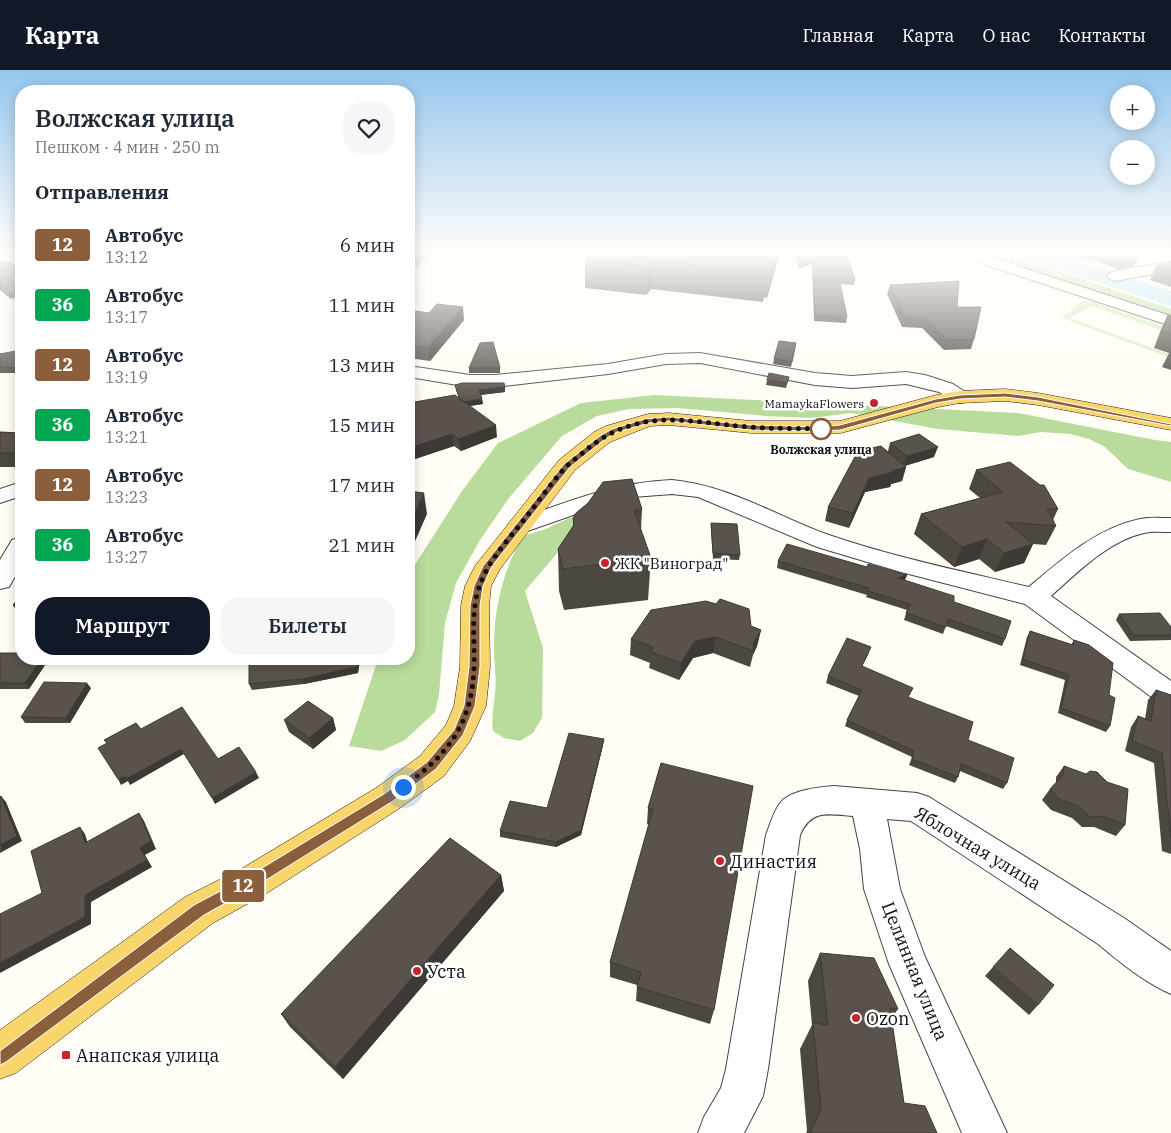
<!DOCTYPE html>
<html lang="ru">
<meta charset="utf-8">
<style>
:root{--surface:#fff;--page:#f6f6f7;--text:#1f2937;--muted:#747a83;--accent:#111827}
body{margin:0;font-family:"IBM Plex Serif",serif;background:var(--page);color:var(--text);height:100vh;display:flex;flex-direction:column;font-size:19px;white-space:nowrap}
*{box-sizing:border-box;margin:0}
p{font-size:16px;color:var(--muted)}
.icon{flex:none;width:28px;height:28px;fill:none;stroke:currentColor;stroke-width:2;stroke-linecap:round;stroke-linejoin:round}
.map{position:relative;flex:1;overflow:hidden}
.drawer{position:absolute;left:15px;top:15px;width:400px;height:580px;display:flex;flex-direction:column;background:var(--surface);border-radius:20px;box-shadow:0 2px 12px #0003}
.drawer>*{flex:none}
.badge{padding:0 10px;border-radius:4px;font-size:18px;line-height:32px}
.buttons{position:absolute;left:1110px;top:15px;display:grid;gap:10px}
.buttons a{display:grid;place-items:center;width:45px;height:45px;border-radius:50%;background:var(--surface);box-shadow:0 2px 12px #0003;font-size:25px}
.you{position:absolute;width:25px;height:25px;margin:-12px;border:4px solid #fff;border-radius:50%;background:#1a73e8;box-shadow:0 0 0 8px #1a73e833}
.map>.badge{position:absolute;translate:-50% -50%;box-shadow:0 0 0 2px #fff}
h2{padding:0 20px;font-size:19px;line-height:45px}
.round{display:grid;place-items:center;flex:none;width:52px;height:52px;border-radius:20px;background:var(--page)}
.summary{display:flex;align-items:center;justify-content:space-between;height:85px;padding:0 20px}
h1{font-size:24px;font-weight:600;line-height:38px}
.cta{display:flex;gap:10px;margin-top:auto;padding:10px 20px}
.cta a{flex:1;height:58px;border-radius:20px;background:var(--accent);color:#fff;font-size:20px;font-weight:600;line-height:58px;text-align:center}
.cta a+a{background:var(--page);color:var(--text)}
ul{padding:0;list-style:none}
li{display:flex;align-items:center;gap:15px;height:60px;padding:0 20px}
li div{flex:1}
li b{display:block;font-size:19px}
li em{font-style:normal}
li .badge{min-width:55px;font-weight:700;text-align:center}
header{display:flex;align-items:center;gap:30px;box-sizing:border-box;height:70px;padding:0 25px;background:var(--accent);color:#fff}
header strong{font-size:24px}
nav{display:flex;gap:28px;margin-inline-start:auto;font-size:18px}
.map>svg:first-child{display:block}
</style>
<header>
<strong>Карта</strong>
<nav><a>Главная</a><a>Карта</a><a>О нас</a><a>Контакты</a></nav>
</header>
<div class="map">
<svg width="1171" height="1063" viewBox="0 0 1171 1063">
<rect width="100%" height="100%" fill="#fffdf5"/>
<path fill="#d5ebbd" d="M1082,231L1093,232L1171,259V264L1092,236L1070,248L1171,285V288L1062,248Z"/>
<path fill="#b9dc9c" d="M969,183H1003L1171,239V249Z
M654,325L1018,343L1155,370L1171,372V412L1128,399L1105,377L1089,369L1070,364L1041,362L1018,366L938,359L851,343L811,348L766,346L678,338L629,339L597,346L562,366L509,428L480,470L456,513L445,553L439,625L435,642L405,670L381,681L349,676L378,589H409V504L462,421L498,373L581,333Z
M579,447L586,449L525,521L543,578L542,648L533,663L520,671L504,668L493,661C491,647 494,636 495,623C497,609 494,594 494,580C493,542 503,499 523,466L546,459L569,448Z"/>
<g fill="none" stroke-linecap="round" stroke-linejoin="round">
<path fill="#b9e0f7" fill-rule="evenodd" d="M1019,183H1052L1171,221V236L1022,188Z"/>
<g stroke="#444" stroke-width="2">
<path id="minor" d="M957,183H978L1171,246V256L959,186Z
M1162,193H1171V201L1115,211L1110,209L1107,206L1110,203L1115,201Z
M700,283L815,303L852,306L906,302L925,305L953,314L967,323L970,327L967,331L960,333L953,331L939,322L906,314L852,318L815,315L700,293L666,294L608,304L495,317H470L409,307V296L470,305H495L608,294L666,284Z
M672,410C727,415 775,445 826,464C892,487 961,501 1029,517C1062,489 1097,458 1140,449C1150,447 1161,448 1171,448V462C1162,462 1152,461 1144,463C1108,471 1077,503 1051,526L1171,611V637L1161,634L1025,534L901,502L817,477L698,427L672,424L633,427L602,435L519,464L511,462L507,457L511,452C564,433 615,412 672,410Z
M21,412V426L0,433V419Z
M21,467V496L9,517L0,519V490L12,470Z
M834,716L917,723L929,727L1124,848L1171,881V924C1144,912 1121,893 1098,874L911,751L887,749L900,819L925,887L1007,1063H962L889,894L864,819L860,779L853,746C828,744 811,739 800,765L768,999L763,1026L744,1063H698L704,1047L721,1018L726,999L766,765C770,755 774,740 781,732C791,720 820,717 834,716Z"/>
</g>
<g stroke="#222" stroke-width="1">
<path id="major" d="M1005,319L1038,323L1171,348V360L1038,335L1005,331L960,333L938,337L841,363H751L669,355L650,356L610,372L575,400L500,499L491,516L489,536L490,597L486,636L470,671L444,706L400,738L267,823L213,853L16,1003L0,1009V960L185,827L241,799L376,718L420,686L446,655L454,636L460,597L461,536L465,516L475,496L559,390L594,362L606,356L648,344L669,343L751,351H840L936,325L960,321Z"/>
</g>
<use href="#minor" fill="#fff" fill-rule="evenodd"/>
<use href="#major" fill="#f9d66b" fill-rule="evenodd"/>
</g>
<path fill="#4d4742" d="M780,183L767,228L764,227L763,232L651,219L646,225L585,218V190Z
M796,183H846L855,210L854,215L840,214L847,247L846,253L814,251L812,194L798,199Z
M1064,183H1140L1134,196L1117,199L1100,192L1064,184Z
M1171,191V217L1150,210L1156,196Z
M0,192L11,229L0,220Z
M890,215L974,269L971,279L944,280L922,258L902,257L887,224Z
M409,240L464,250L430,291L409,288Z
M1168,245L1171,247V300L1162,297L1169,283L1154,278L1160,262Z
M796,273L791,297L773,294L774,289Z
M21,280V303H0V284Z
M469,298H500V303H469Z
M789,307L786,318L766,315L767,310Z
M455,315L505,317V322L481,325L483,334L470,336L497,367L461,381L454,376L415,389L414,387L411,390L459,328L456,320Z
M0,362L21,363V397H0Z
M890,373L934,387L905,396L906,397L902,411L891,414L890,417L865,422L849,458L825,451L828,437L888,381Z
M976,400L1058,439L1053,450L1056,456L1046,475L1033,474L1024,493L995,502L979,489L954,497L914,464L921,444L980,428L969,419Z
M642,439L641,460L651,488L648,530L564,540L559,521L558,479L573,456V448Z
M711,453L740,485L739,490L713,489L711,459Z
M778,491L867,497L907,505L905,510L954,532L1005,569L1002,576L946,556L943,564L904,550L907,540L866,527L867,525L777,498Z
M21,525V543H17L13,535Z
M1119,544L1171,565V570L1130,571L1116,550Z
M751,556L761,560L757,576L753,585L750,597L713,583L693,588L679,610L649,598L650,593L630,585L631,569Z
M1030,561L1071,575L1074,570L1109,625L1110,656L1106,662L1058,643L1065,610L1020,595L1027,567Z
M0,583L21,589H49L29,619H0Z
M869,583L862,596L909,627L968,670L1007,713L1003,719L960,701L958,707L955,713L909,695L912,687L845,656L847,650L859,626L826,613L828,606Z
M249,589H360L358,603L304,614L252,620L249,614Z
M91,618L70,653H25L21,647Z
M1156,620L1171,625V784L1162,781L1154,693L1125,681L1131,657L1138,646L1145,649L1148,630Z
M333,648L336,660L313,679L289,662L284,650Z
M603,675L581,765L556,777L500,767V761L547,738Z
M661,693L714,940L710,954L636,931L637,915L610,907V892L649,755L647,754L648,738Z
M1064,696L1125,755L1116,766L1094,757H1082L1072,748L1051,740L1042,730L1050,719L1056,713V707Z
M501,805L504,821L343,1009L290,957L281,944Z
M820,883L898,939L891,949L904,1033L937,1063H806L807,1061L800,979L812,955L808,911Z
M993,897L1038,935L1029,945L985,906Z"/>
<path fill="#3f3936" d="M416,183H433L409,202V189Z
M776,183H780L767,228L771,199Z
M1128,183H1140L1134,196L1117,199L1124,184Z
M813,189L812,194L798,199L799,194Z
M653,191L651,219L646,225L647,196Z
M769,198L764,227L763,232L768,202Z
M21,221V226L11,229L8,225Z
M463,237L464,250L430,291L428,278Z
M505,317V322L479,325V320Z
M482,329L483,334L462,337L461,332Z
M496,355L497,367L461,381L459,369Z
M452,364L454,376L415,389L414,387L411,390H409V378L415,372Z
M938,377L934,387L904,396L907,386Z
M906,397L902,411L891,414L890,417L865,422L849,458L853,443L869,408L892,401Z
M424,423L427,444L409,485V455Z
M987,469L979,489L954,497L962,477Z
M1033,474L1024,493L995,502L1004,483Z
M907,505L904,512L898,508Z
M761,560L757,576L753,585L754,581L753,574Z
M715,567L713,583L693,588L679,610L681,593L695,571Z
M42,589H49L29,619L25,613Z
M358,589H360L358,603L304,614L302,609Z
M87,613L91,618L70,653L66,648Z
M333,648L336,660L313,679L309,668Z
M604,669L603,675L581,765L556,777V772Z
M181,679L184,684L130,715L128,711L121,715L118,709Z
M256,702L259,708L215,734L212,728Z
M1,726L6,732L22,771L0,783Z
M139,743L144,751L156,779L145,785L152,797L91,832V854L0,903V893L85,825L140,778Z
M80,757L85,764L90,780L85,773Z
M501,805L504,821L343,1009L335,997Z"/>
<path fill="#5a524d" stroke="#3f3936" d="M409,183H416L409,189Z
M587,183H776L771,199L769,198L768,202L653,191L647,196L585,190Z
M797,183H846L855,210L839,208L847,247L815,245L813,189L799,194Z
M1171,191V200L1156,196Z
M0,192H10L21,201V221L8,225L0,217Z
M959,211L957,237H981L974,269L947,270L925,248L905,247L890,215Z
M437,234L463,237L428,278L409,276V240L429,243Z
M1168,245L1171,247V264L1162,261Z
M779,271L796,273L792,292L774,289Z
M493,272L500,298H469L480,273Z
M21,280V298L0,297V284Z
M769,303L789,307L787,313L767,310Z
M462,313H504L505,317L479,320L482,329L464,332L460,330L455,315Z
M455,325L496,355L459,369L452,364L413,377L415,372L409,378V333Z
M0,362L21,363V383H0Z
M919,364L938,377L907,386L890,373Z
M881,376L906,397L892,401L894,402L869,408L853,443L828,437L858,381Z
M1010,392L1040,415H1044L1058,439H1047L1056,456L1006,452L1033,474L1004,483L987,469L962,477L921,444L1003,422L976,400Z
M632,409L642,439L634,440L651,488L563,499L558,479L574,455L573,448L576,443L588,433L603,412Z
M409,421L424,423L409,455Z
M711,453L737,454L740,485L713,483Z
M787,474L867,497L868,494L907,505L898,508L954,526V532L1011,551L1005,569L948,549L946,557L906,543L910,534L868,521L869,518L778,491Z
M21,525V536L13,535Z
M720,529L749,539L751,556L761,560L753,574L754,581L715,567L695,571L681,593L651,582L653,577L631,569L651,540L706,531L716,534Z
M1160,543L1171,557V565H1134L1119,544Z
M1030,561L1073,575L1074,570L1089,575L1113,593L1109,625L1115,628L1110,656L1061,638L1069,605L1023,589Z
M847,568L871,577L862,596L913,618L908,627L973,652L968,670L1014,688L1007,713L961,694L958,707L912,689L914,681L847,650L862,620L828,606Z
M0,583H21V589H42L25,613H0Z
M249,589H358L357,597L302,609L249,614Z
M44,612L87,613L66,648L21,647Z
M1156,620L1171,625V768L1162,683L1132,671L1138,646L1151,651Z
M308,631L333,648L309,668L284,650Z
M182,637L218,689L239,677L256,702L212,728L181,679L126,709L125,705L118,709L98,678L107,673L104,670L136,653L141,659Z
M569,663L604,669L581,760L556,772L500,761L510,731L547,738Z
M661,693L753,716L714,940L637,917L641,902L610,892L653,739L648,738Z
M1064,696L1086,704L1090,701L1097,702L1107,712L1128,719L1125,755L1103,746L1090,747L1080,737L1059,729L1050,719L1063,705Z
M1,726L17,766L0,775V727Z
M139,743L151,771L140,778L147,790L85,825V847L0,893V844L42,823L31,781L80,757L85,773Z
M450,768L501,805L335,997L281,944Z
M1010,878L1054,915L1038,935L993,897Z
M820,883L874,888L898,939L890,938L904,1033L925,1036L937,1063H810L821,1039L813,953L828,955Z"/>
<linearGradient id="sky" x2="0" y2="1"><stop stop-color="#95c6ee"/><stop offset="0.55" stop-color="#fffefa"/><stop offset="1" stop-color="#fffefa" stop-opacity="0"/></linearGradient>
<rect width="1171" height="332" fill="url(#sky)"/>
<path fill="#8b5e3c" stroke="#fff" d="M1005,323L1038,327L1171,354V356L1038,331L1005,327L960,329L936,333L840,360L820,361L751,360L669,351L649,353L617,362L605,369L570,397L492,496L483,516L480,536V597L475,636L463,665L436,699L393,731L258,815L204,845L6,992L0,995V981L194,835L249,806L384,724L427,692L454,660L464,636L469,597L470,536L474,516L483,496L564,394L600,366L612,359L645,349L669,347L751,355L820,357L840,355L936,329L960,325Z"/>
<g fill="none" stroke-linecap="round" stroke-linejoin="round">
<path stroke="#111" stroke-width="5" stroke-dasharray="0 9" d="M403,717C448,684 472,655 474,597C475,576 472,556 475,536C479,499 505,474 527,446C540,430 552,411 567,396C573,390 581,385 587,379C642,336 686,352 749,357C773,359 797,358 821,359"/>
</g>
<g fill="#c4262e" stroke="#fff" stroke-width="2">
<circle cx="874" cy="333" r="5"/>
<circle cx="605" cy="493" r="5"/>
<circle cx="720" cy="791" r="5"/>
<circle cx="417" cy="901" r="5"/>
<circle cx="856" cy="948" r="5"/>
<rect x="61" y="980" width="10" height="10" rx="2.5"/>
</g>
<circle fill="#fff" stroke="#8b5e3c" stroke-width="2.5" cx="821" cy="359" r="10"/>
<g text-anchor="middle" dominant-baseline="central" stroke-width="5" stroke-linejoin="round" paint-order="stroke">
<g font-size="12" fill="#111" stroke="#fff" text-anchor="end">
<text x="864" y="333">MamaykaFlowers</text>
</g>
<g font-size="12" font-weight="bold" fill="#111" stroke="#fff">
<text x="821" y="379">Волжская улица</text>
</g>
<g font-size="15" fill="#111" stroke="#fff" text-anchor="start">
<text x="615" y="493">ЖК "Виноград"</text>
</g>
<g font-size="18" fill="#111" stroke="#fff">
<text transform="translate(978 778) rotate(31)">Яблочная улица</text>
<text transform="translate(915 901) rotate(68)">Целинная улица</text>
</g>
<g font-size="18" fill="#111" stroke="#fff" text-anchor="start">
<text x="730" y="791">Династия</text>
<text x="427" y="901">Уста</text>
<text x="866" y="948">Ozon</text>
<text x="76" y="985">Анапская улица</text>
</g>
</g>
</svg>
<div class="buttons">
<a>+</a>
<a>−</a>
</div>
<div class="you" style="left:403px;top:717px"></div>
<b class="badge" style="left:243px;top:816px;background:#8b5e3c;color:#fff">12</b>
<section class="drawer">
<div class="summary"><div><h1>Волжская улица</h1><p>Пешком · 4 мин · 250 m</p></div><a class="round"><svg class="icon" aria-label="heart" viewBox="0 0 24 24"><path d="M12 20l-8-8c-3-5 5-10 8-4 3-6 11-1 8 4z"/></svg></a></div>
<h2>Отправления</h2>
<ul>
<li><span class="badge" style="background:#8b5e3c;color:#fff">12</span><div><b>Автобус</b><p>13:12</p></div><em>6 мин</em></li>
<li><span class="badge" style="background:#00a651;color:#fff">36</span><div><b>Автобус</b><p>13:17</p></div><em>11 мин</em></li>
<li><span class="badge" style="background:#8b5e3c;color:#fff">12</span><div><b>Автобус</b><p>13:19</p></div><em>13 мин</em></li>
<li><span class="badge" style="background:#00a651;color:#fff">36</span><div><b>Автобус</b><p>13:21</p></div><em>15 мин</em></li>
<li><span class="badge" style="background:#8b5e3c;color:#fff">12</span><div><b>Автобус</b><p>13:23</p></div><em>17 мин</em></li>
<li><span class="badge" style="background:#00a651;color:#fff">36</span><div><b>Автобус</b><p>13:27</p></div><em>21 мин</em></li>
</ul>
<div class="cta"><a>Маршрут</a><a>Билеты</a></div>
</section>
</div>
